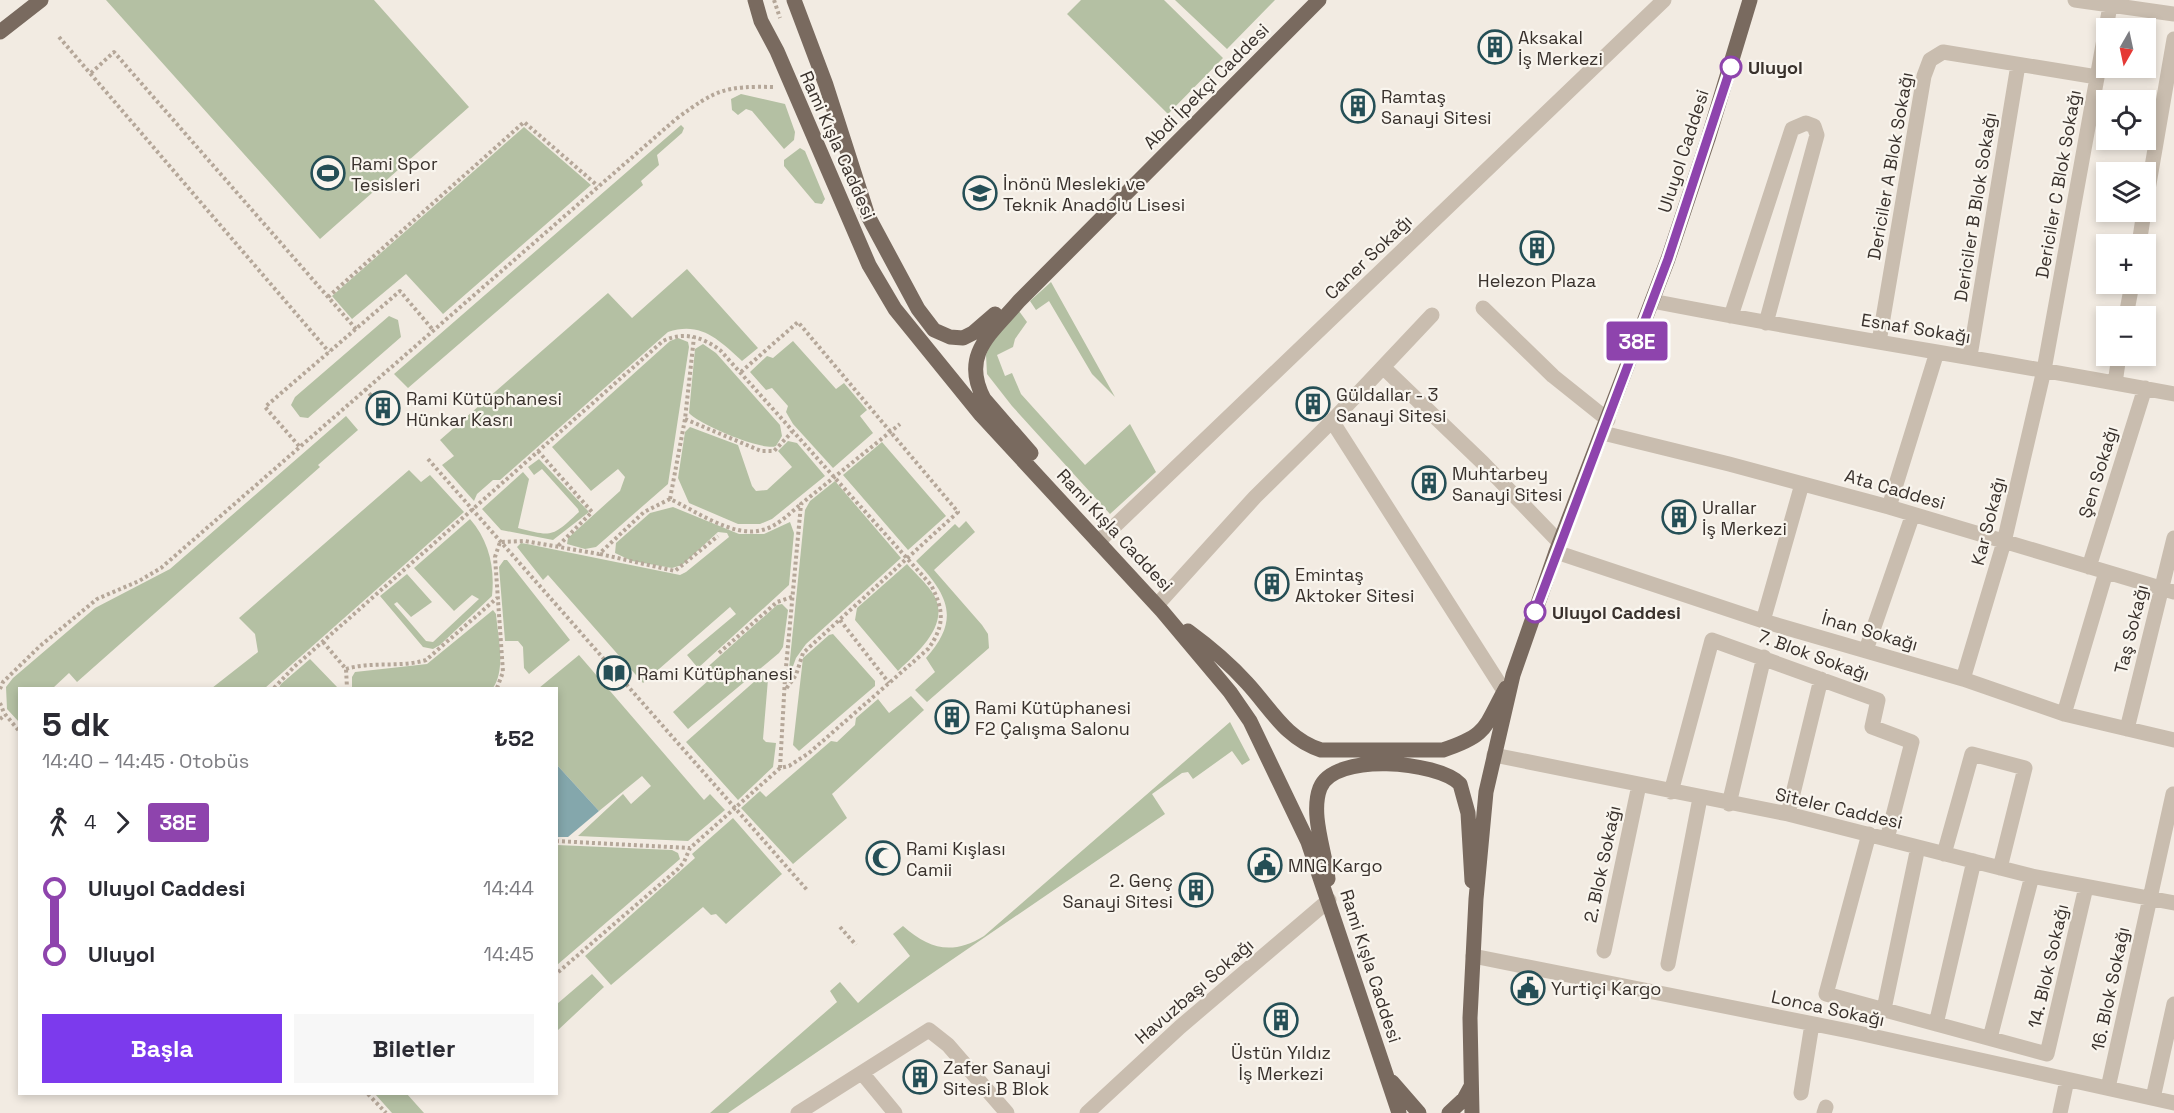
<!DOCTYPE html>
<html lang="tr">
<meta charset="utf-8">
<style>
:root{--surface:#fff;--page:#f7f7f7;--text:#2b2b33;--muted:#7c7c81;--accent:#7c3aed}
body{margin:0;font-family:"Space Grotesk",sans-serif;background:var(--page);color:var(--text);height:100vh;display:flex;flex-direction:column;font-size:22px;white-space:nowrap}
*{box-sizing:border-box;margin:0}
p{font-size:20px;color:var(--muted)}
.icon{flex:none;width:33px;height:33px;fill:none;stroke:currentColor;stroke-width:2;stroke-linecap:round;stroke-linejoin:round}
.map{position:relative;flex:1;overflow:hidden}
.side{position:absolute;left:18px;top:687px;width:540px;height:408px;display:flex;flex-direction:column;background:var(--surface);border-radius:0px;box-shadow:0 3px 9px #0003}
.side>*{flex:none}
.badge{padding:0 12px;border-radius:4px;font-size:21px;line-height:39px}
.needle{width:39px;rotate:189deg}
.controls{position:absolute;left:2096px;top:18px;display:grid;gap:12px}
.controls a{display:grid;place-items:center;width:60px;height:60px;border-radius:0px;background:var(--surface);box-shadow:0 3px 9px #0003;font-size:30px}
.map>.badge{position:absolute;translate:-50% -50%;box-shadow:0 0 0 3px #fff}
.legs{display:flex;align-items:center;gap:9px;height:66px;padding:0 24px;font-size:20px}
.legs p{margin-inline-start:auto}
.headline{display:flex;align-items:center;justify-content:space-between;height:102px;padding:0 24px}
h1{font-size:33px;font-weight:700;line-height:45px}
.button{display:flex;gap:12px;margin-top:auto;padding:12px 24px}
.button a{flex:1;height:69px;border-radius:0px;background:var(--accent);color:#fff;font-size:24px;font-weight:700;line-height:69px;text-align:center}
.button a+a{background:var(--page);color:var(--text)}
ul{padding:0 24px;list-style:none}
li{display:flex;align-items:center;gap:21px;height:66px;font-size:22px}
li i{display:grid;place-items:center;width:9px;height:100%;margin:0 8px;background:currentColor}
li i::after{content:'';width:15px;height:15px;margin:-8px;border:4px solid;border-radius:50%;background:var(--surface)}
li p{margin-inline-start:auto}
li:first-child i{background:linear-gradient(#0000 50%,currentColor 0)}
li:last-child i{background:linear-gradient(currentColor 50%,#0000 0)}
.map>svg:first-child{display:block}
</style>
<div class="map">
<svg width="2174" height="1113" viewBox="0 0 2174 1113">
<rect width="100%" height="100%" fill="#f2ebe2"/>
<path fill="#b4c0a3" d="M106,0H374L469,107L320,239Z
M1081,0H1164L1223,58L1168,114L1067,14Z
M1175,0H1275L1227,49Z
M741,94L785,104L795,132L794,140L784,149L752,111L746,109L738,115L732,110L731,99Z
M681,125L684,128L682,133L657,155L659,165L641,181L643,185L408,388L394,374Z
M524,127L591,185L443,314L406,274L352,319L332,296Z
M800,148L805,151L825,199L822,204L815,203L784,166V160Z
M687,269L758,348L742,361C719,340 701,321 668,332L500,480H493L477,494L474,501L442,465L454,456L440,440L608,293L632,318Z
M1051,282L1115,397L1092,374L1049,301L1036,310L1030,301Z
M1019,311L1027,322L1015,339L1013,347L997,355L1005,376L1012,373L1021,394L1085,465L1130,424L1156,472L1110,514L1012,406L987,374L986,355L994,335Z
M389,316L398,320L401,337L308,418L300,417L291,405L295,397Z
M678,338L688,342L689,347L668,484L596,547L585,549L567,544L568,538L620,491L625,477L618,469L591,491L552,447L670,341Z
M793,341L836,389L844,383L867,410L860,416L873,433L833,468L793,424L786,412L788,406L772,388L766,390L750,372L767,356L773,358Z
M703,344L716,353L780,425L782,436L776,446C764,452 698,424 689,413L695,349Z
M346,416L358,430L318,465L320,467L77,682L69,673L53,688H20L19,722L7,709L6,687L13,678L95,608L170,569Z
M690,427L738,445L752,486L756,491L767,490L792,467L778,451L788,441L797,443L825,476L772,519L760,524H738L689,503L678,478L685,432Z
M882,442L946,516L908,550L843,475Z
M539,459L589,512L553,540L501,530L482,509L523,472L529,479L518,528C553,537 552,537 579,512L578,509L542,469L534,475L528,467Z
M409,470L421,482L430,475L464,512L265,688H212L258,652L255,634L239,618Z
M835,481L901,558L806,644L796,658L792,669H789L805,510L810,501Z
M673,507L739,534H764L790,522L794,533L789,585L698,668L687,655L736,614L730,607L643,683L548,575L543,580L517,547L521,543L527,544L680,575L686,572L729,537L727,533L718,532L682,565L672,568L632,561L615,553L616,543L650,513Z
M470,519C489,541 495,567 492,596L440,645L433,649L423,647L380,596L407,574L432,602L411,617L397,602L394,604L426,641L433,642L479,599L472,595L454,611L414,568Z
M966,521L975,532L934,570L982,625L988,634L989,648L927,702L915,690L935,672L926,658C961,619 948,595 916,561L955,524L959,528Z
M504,560H507L570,640L529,674L524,668L523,647L518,641H505L499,567Z
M907,564C915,573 925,582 932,592C953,623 918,652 898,671L855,620L857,608Z
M782,604L788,610L783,647L779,653L688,729L673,712L709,680L702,672L777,605Z
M493,610L496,614C498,637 506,669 493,688H352V677L355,672L427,664Z
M833,634L875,681V686L799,751L793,745L803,658L829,635Z
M579,655L704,800L710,794L725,810L688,841L578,836L623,794L631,804L651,786L642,776L599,811L557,765L556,688H539Z
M310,659L338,688H279L281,684Z
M764,673L768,679L763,739L766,742L776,743L773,767L738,800L686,742Z
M911,696L924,710L832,794L847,818L793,864L741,808L760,791L766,797L831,741L837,742L855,725L856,718L878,699L889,713Z
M1230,722L1250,760L1242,765L1232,751L1193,779L1188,772L1182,773L1152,794L1165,814L728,1113H710L837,1002L830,991L840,982L858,1003L910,956L893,934L903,926C930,950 953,955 984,936Z
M733,818L782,874L726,924L716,914L711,915L703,907L611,985L585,956L695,858L692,854Z
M557,845L672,850L678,853L680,859L557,965Z
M592,974L604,987L557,1031V1004Z
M375,1094H407L424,1113H392Z"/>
<path fill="#84a7ac" d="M557,765L599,811L568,837H557Z"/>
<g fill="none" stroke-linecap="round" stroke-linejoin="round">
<path stroke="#b5a799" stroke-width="4" stroke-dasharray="3 3" stroke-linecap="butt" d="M774,0L780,18
M59,37L329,352
M91,73L114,52L356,329
M328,297L524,122L598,186
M741,372L798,322L958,512L803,653L796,675L786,689
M365,389L390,416
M685,419L761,451H774L792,432
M299,446L265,407L400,291L433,330
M538,451L592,512L557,547
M428,459L808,891
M670,499L685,419L694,337
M600,554L675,571L718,536
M840,620L889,683
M323,642L346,669L347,688
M719,653L777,602L792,597
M346,669C372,661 400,668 426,660L497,598
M274,688L294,667L663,341C684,331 702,337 720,350L931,585C944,610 945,626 928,649L809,753L789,766L780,768L690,848L684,862L678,869L556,974
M497,688L503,672L495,557L500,542L525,541L599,554L644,512L670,499C696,511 733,538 762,530C777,527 790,513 801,504
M0,689L3,682L40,646L97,599L139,581L161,568L676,119C717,89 724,86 775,87
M0,703L4,713L20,732
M0,719L5,715
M780,768L785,678L801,504L900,424
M556,841L690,848
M840,927L856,945
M368,1094L386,1113"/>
<path stroke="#c9bdaf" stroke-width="15" d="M2075,0L2174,14
M2145,207L2174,39
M2139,244L2144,212
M1652,301C1825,335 2000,361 2174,394
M1483,308L1553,376L1608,420
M1731,316L1792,129L1806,123L1814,126L1817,135L1766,323
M2126,316L2132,284
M1879,342L1924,76L1930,60L1943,52L2097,77
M1970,356L2018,65
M1384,368L1483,463L1560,543
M2115,383L2119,356
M1332,421L1504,691
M1603,433L1729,464L1889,507L2174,592
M1889,507L1937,352
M1098,542L1664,0
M1556,552L1763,621L1963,679L2064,714L2174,740
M2089,567L2145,388
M1157,605L1255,497L1332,421L1432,315
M1763,621L1802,484
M1866,650L1913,514
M1963,679L2004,542L2044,370L2110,6
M2064,714L2106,572
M2127,729L2174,538
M1494,755L1788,814L2032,876L2174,903
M1671,792L1712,640L1878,700L1872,727L1912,742L1887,839
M1729,804L1764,657
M1788,814L1821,679
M1869,834L1826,994L2047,1054L2086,887
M1944,854L1972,754L2025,768L2000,868
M1604,951L1639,785
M1473,956L1854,1032L2174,1103
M1668,964L1700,798
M1884,1009L1918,847
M1936,1024L1974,861
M1990,1038L2032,876
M862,1073L895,1113
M2108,1088L2173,794
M1801,1093L1812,1024
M2153,1098L2174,1004
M798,1113L929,1030L948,1045L1007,1113
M1087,1113L1180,1027L1329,900
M1824,1113L1826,1107
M2060,1113L2067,1080"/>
<path stroke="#796a5f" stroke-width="15" d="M755,0L761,21L777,51L869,265L895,309L981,415L1162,611L1230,692L1250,721L1308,842L1399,1113
M794,0L826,85L868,216L918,309L934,330L950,337L963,338L973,333L995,314
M0,32L41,0
M1031,453L984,399C960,354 992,333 1019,301L1319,0
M1188,631C1210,647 1229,663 1247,683C1271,709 1286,739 1321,750H1443C1489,735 1484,727 1506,688
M1328,879C1325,851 1310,814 1320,788C1334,752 1437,761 1460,784L1468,813L1472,881
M1392,1082L1419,1113
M1449,1113L1464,1099L1470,1088
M1472,1113L1470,1018L1476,899L1486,792L1513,675L1556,552L1668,259L1708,139L1750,0"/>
</g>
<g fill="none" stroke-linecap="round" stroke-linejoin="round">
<g stroke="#fff" stroke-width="14">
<path id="line-1" d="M1535,612L1668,259L1731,67"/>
</g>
<use href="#line-1" stroke="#8e44ad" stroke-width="9"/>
</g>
<defs>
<g id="building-ring" transform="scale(1.725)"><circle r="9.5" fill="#f9f5ee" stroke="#254f56" stroke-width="1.5"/><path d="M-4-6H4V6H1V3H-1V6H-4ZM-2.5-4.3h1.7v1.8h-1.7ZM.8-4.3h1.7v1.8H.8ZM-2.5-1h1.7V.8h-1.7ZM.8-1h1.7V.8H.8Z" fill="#254f56"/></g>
<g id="stadium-ring" transform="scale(1.725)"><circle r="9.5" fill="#f9f5ee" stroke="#254f56" stroke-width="1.5"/><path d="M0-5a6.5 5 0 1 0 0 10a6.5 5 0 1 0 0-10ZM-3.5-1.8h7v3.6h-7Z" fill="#254f56"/></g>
<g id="school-ring" transform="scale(1.725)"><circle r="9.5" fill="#f9f5ee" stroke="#254f56" stroke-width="1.5"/><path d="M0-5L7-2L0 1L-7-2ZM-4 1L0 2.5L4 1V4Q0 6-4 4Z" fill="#254f56"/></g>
<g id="library-ring" transform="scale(1.725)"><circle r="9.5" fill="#f9f5ee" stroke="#254f56" stroke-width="1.5"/><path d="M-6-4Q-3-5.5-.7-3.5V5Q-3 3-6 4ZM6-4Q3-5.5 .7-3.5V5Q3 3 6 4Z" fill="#254f56"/></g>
<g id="mosque-ring" transform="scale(1.725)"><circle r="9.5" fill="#f9f5ee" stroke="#254f56" stroke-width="1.5"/><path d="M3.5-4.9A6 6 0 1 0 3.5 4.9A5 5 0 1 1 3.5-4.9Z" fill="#254f56"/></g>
<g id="civic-ring" transform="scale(1.725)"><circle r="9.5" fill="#f9f5ee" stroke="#254f56" stroke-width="1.5"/><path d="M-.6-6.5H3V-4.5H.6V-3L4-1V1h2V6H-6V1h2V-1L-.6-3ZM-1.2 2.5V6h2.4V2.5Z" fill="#254f56"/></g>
</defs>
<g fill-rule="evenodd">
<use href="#building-ring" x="1495" y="47"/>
<use href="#building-ring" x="1358" y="106"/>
<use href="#stadium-ring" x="328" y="173"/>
<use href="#school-ring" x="980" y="193"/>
<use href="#building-ring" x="1537" y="248"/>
<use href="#building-ring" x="1313" y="404"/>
<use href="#building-ring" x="383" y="408"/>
<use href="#building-ring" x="1429" y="483"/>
<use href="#building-ring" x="1679" y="517"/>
<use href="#building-ring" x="1272" y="584"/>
<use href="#library-ring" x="614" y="673"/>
<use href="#building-ring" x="952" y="717"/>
<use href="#mosque-ring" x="883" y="858"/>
<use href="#civic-ring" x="1265" y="865"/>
<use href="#building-ring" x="1196" y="890"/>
<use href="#civic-ring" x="1528" y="988"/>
<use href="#building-ring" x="1281" y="1020"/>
<use href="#building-ring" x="920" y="1077"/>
</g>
<g fill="#fff" stroke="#8e44ad" stroke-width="3">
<circle cx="1731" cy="67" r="10"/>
<circle cx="1535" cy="612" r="10"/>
</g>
<g text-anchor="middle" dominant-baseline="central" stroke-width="4.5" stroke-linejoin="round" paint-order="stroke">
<g font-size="18" fill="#39312c" stroke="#f9f5ee" text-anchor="start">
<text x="1518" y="37">Aksakal<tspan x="1518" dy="21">İş Merkezi</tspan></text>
<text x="1381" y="96">Ramtaş<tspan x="1381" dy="21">Sanayi Sitesi</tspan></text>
<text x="351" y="163">Rami Spor<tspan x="351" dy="21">Tesisleri</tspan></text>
<text x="1003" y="183">İnönü Mesleki ve<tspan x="1003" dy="21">Teknik Anadolu Lisesi</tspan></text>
<text x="1537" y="280" text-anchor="middle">Helezon Plaza</text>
<text x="1336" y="394">Güldallar - 3<tspan x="1336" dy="21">Sanayi Sitesi</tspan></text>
<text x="406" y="398">Rami Kütüphanesi<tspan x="406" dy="21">Hünkar Kasrı</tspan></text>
<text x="1452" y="473">Muhtarbey<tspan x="1452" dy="21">Sanayi Sitesi</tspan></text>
<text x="1702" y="507">Urallar<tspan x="1702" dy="21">İş Merkezi</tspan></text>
<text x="1295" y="574">Emintaş<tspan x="1295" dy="21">Aktoker Sitesi</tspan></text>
<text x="637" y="673">Rami Kütüphanesi</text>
<text x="975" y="707">Rami Kütüphanesi<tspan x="975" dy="21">F2 Çalışma Salonu</tspan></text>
<text x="906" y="848">Rami Kışlası<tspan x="906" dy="21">Camii</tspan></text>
<text x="1288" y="865">MNG Kargo</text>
<text x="1173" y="880" text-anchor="end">2. Genç<tspan x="1173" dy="21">Sanayi Sitesi</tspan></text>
<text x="1551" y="988">Yurtiçi Kargo</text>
<text x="1281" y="1052" text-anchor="middle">Üstün Yıldız<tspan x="1281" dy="21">İş Merkezi</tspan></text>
<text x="943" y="1067">Zafer Sanayi<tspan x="943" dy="21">Sitesi B Blok</tspan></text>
</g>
<g font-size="18" font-weight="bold" fill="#39312c" stroke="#f9f5ee" text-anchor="start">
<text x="1748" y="67">Uluyol</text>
<text x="1552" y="612">Uluyol Caddesi</text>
</g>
<g font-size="18" fill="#39312c" stroke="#f9f5ee">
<text transform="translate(1206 86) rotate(-45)">Abdi İpekçi Caddesi</text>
<text transform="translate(838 145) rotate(66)">Rami Kışla Caddesi</text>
<text transform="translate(1683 151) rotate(-72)">Uluyol Caddesi</text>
<text transform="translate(1890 166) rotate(-80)">Dericiler A Blok Sokağı</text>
<text transform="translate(2058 184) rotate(-80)">Dericiler C Blok Sokağı</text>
<text transform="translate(1975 207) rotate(-81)">Dericiler B Blok Sokağı</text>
<text transform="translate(1368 257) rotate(-44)">Caner Sokağı</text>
<text transform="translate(1916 328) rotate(9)">Esnaf Sokağı</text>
<text transform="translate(2098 472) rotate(-73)">Şen Sokağı</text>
<text transform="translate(1895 489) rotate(16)">Ata Caddesi</text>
<text transform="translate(1988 521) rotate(-76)">Kar Sokağı</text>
<text transform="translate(1115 530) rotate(47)">Rami Kışla Caddesi</text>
<text transform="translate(2131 629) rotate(-76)">Taş Sokağı</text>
<text transform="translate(1870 631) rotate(16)">İnan Sokağı</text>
<text transform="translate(1814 655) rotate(20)">7. Blok Sokağı</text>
<text transform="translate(1839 808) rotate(13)">Siteler Caddesi</text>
<text transform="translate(1602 864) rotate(-78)">2. Blok Sokağı</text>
<text transform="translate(1371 966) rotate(72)">Rami Kışla Caddesi</text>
<text transform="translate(2048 966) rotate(-77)">14. Blok Sokağı</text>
<text transform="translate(2110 989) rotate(-78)">16. Blok Sokağı</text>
<text transform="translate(1194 991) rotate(-41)">Havuzbaşı Sokağı</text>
<text transform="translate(1828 1008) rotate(12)">Lonca Sokağı</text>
</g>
</g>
</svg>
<div class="controls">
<a><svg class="needle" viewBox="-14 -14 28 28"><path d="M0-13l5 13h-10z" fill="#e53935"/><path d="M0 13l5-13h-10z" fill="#7c7c81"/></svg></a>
<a><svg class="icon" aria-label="locate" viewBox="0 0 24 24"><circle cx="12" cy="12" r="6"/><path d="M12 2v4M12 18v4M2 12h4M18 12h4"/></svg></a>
<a><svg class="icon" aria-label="layers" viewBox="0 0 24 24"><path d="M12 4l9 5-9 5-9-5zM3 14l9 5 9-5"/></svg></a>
<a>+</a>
<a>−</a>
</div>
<b class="badge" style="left:1637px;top:341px;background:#8e44ad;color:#fff">38E</b>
<section class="side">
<div class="headline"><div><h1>5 dk</h1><p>14:40 – 14:45 · Otobüs</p></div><b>₺52</b></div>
<div class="legs"><svg class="icon" aria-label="walk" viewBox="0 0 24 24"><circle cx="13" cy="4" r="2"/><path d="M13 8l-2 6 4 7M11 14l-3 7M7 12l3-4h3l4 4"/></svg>4<svg class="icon" aria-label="forward" viewBox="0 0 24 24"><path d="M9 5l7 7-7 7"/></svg><b class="badge" style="background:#8e44ad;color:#fff">38E</b></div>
<ul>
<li><i style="color:#8e44ad"></i><b>Uluyol Caddesi</b><p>14:44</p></li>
<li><i style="color:#8e44ad"></i><b>Uluyol</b><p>14:45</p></li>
</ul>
<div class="button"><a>Başla</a><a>Biletler</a></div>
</section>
</div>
